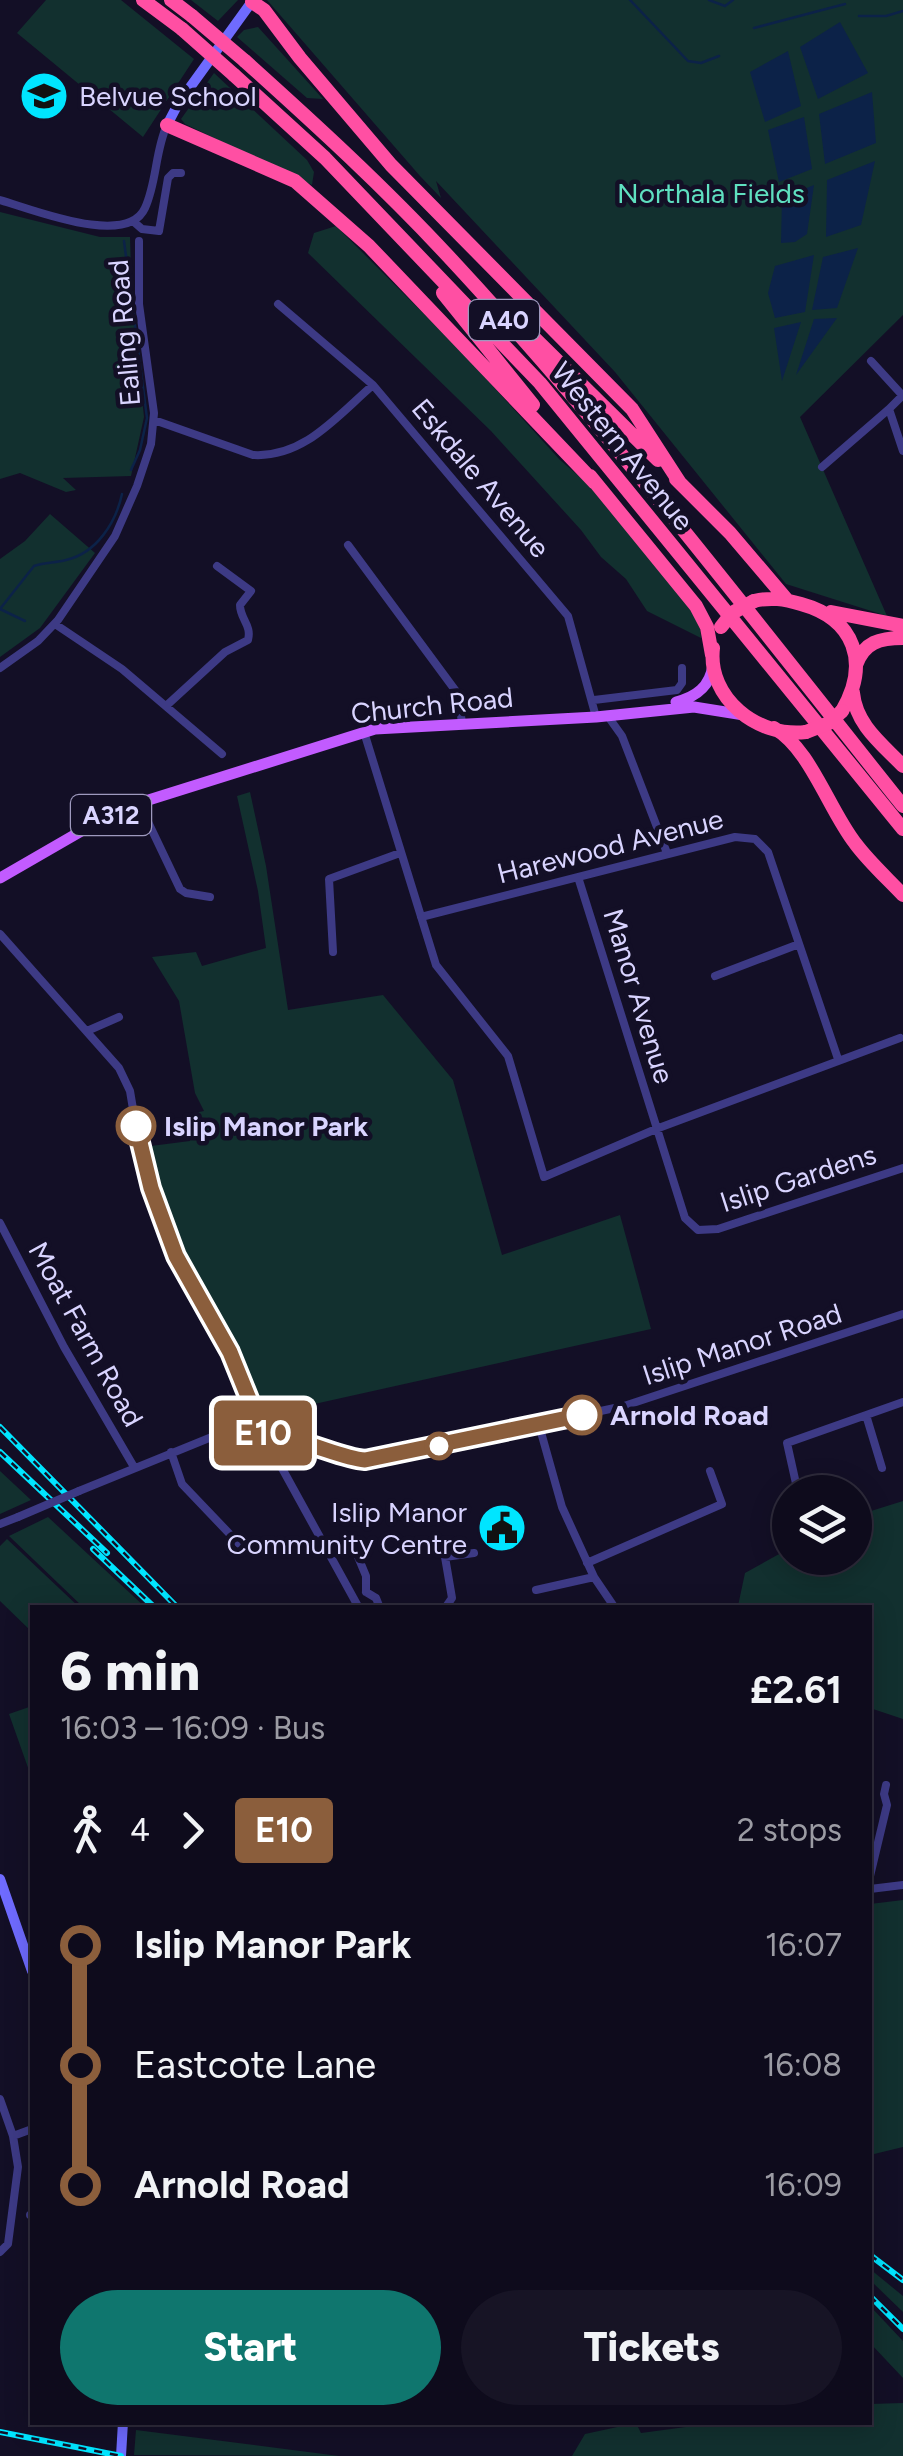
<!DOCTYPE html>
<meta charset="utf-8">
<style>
:root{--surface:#0e0b1c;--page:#171425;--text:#f1f3f6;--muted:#9b9ba3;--line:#2e2b3b;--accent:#0f766e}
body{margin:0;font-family:Figtree,sans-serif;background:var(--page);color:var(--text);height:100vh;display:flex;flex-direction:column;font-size:38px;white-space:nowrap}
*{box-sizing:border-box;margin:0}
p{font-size:32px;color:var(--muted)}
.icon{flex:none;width:55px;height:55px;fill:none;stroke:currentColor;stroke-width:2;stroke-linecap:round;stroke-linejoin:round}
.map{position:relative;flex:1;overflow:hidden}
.side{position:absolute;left:30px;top:1605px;width:842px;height:820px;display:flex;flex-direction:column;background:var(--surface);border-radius:0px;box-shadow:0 5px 25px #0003,0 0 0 2px var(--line)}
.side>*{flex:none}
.badge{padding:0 20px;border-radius:8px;font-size:35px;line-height:65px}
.buttons{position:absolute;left:772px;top:1475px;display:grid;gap:20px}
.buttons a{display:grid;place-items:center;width:100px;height:100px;border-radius:50%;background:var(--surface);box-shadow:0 5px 25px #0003,0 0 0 2px var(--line);font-size:50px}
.map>.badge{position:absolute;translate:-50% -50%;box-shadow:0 0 0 5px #fff}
.legs{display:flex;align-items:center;gap:15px;height:110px;padding:0 30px;font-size:32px}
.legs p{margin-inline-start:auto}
.head{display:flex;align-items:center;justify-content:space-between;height:170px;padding:0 30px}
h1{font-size:55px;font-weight:800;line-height:75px}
.cta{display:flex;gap:20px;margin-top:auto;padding:20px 30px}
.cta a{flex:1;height:115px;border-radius:60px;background:var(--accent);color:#fff;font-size:40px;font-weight:800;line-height:115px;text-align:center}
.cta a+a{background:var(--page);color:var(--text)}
ul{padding:0 30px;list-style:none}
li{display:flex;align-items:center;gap:35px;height:120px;font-size:38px}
li i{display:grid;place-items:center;width:15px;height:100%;margin:0 12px;background:currentColor}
li i::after{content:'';width:25px;height:25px;margin:-12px;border:8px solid;border-radius:50%;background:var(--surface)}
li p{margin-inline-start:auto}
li:first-child i{background:linear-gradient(#0000 50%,currentColor 0)}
li:last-child i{background:linear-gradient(currentColor 50%,#0000 0)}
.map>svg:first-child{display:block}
</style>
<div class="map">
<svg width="903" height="2456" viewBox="0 0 903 2456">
<rect width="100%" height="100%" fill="#130f26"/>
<path fill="#12302f" d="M46,0H121L194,59L143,137L17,33Z
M191,0H238L218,21Z
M267,0H903V315L800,417L887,616L786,584L615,372L436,181L441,198L420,176Z
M258,27L323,99L307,98L237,37L244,30Z
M214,73L307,160L314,172L312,185L185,124L181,119Z
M0,212L100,237H130L132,304L144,417L131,476L63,478L76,490L66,492L20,473L0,479Z
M336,226L461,351L560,460L593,488L685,602L700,624L701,638L647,611L626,579L601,557L581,530L491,431L308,253L314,233Z
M50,514L95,553L40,628L0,657V559L25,541Z
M250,792L266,866L288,1010L383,995L453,1080L502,1255L620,1215L651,1329L265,1415L238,1353L179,1249L143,1147L190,1141L185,1115L204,1111L195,1093L179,1001L152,957L196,952L202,966L266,948L258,891L237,796Z
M0,1471L31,1500L0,1514Z
M903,1501V1719L870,1708V1608L738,1606L745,1573L790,1548V1558H855V1516Z
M48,1517L145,1607H83L9,1536Z
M7,1539L79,1607L32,1608V1632L0,1601V1546Z
M32,1706V1779L9,1714Z
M903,1900V2147L870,2155V1904Z
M870,2269L903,2296V2312L870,2280Z
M870,2306L903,2341V2378L870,2343Z
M903,2403V2456H572L585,2434L636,2423L641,2433L723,2422H870V2404Z
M136,2430L339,2456L134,2455Z"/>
<path fill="#0c2248" d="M840,22L868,73L818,99L800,47Z
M788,51L801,106L765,122L750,72Z
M872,92L876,143L825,164L819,114Z
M804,117L812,169L779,182L768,130Z
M875,161L861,225L826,237L827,180Z
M814,185L807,234L795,242L781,243L782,198Z
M858,248L837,308L812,310L823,257Z
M814,255L805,312L775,318L768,293L775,266Z
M837,318L796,375L814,319Z
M801,322L782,381L774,328Z"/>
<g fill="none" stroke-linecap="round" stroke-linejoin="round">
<path stroke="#0c2248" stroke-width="2.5" d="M630,0L688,61L701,63L719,56
M709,0L725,6L733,0
M859,16H886L903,11
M754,28L845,4
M124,241L147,418L140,450L131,470
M0,609L34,566C45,562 55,563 66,560C97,553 116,522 122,494
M0,609L25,621"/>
<path stroke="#3d3a85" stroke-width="8" d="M0,200C32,209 127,248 145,208C157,182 155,151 167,125
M134,222L142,229L159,231L168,178L173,173H181
M278,304L373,385L568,616L596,717
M871,361L903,396
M903,395L889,409L903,451
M154,420L253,455C304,458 337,416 373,385
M822,467L889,409
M348,545L458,694L462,723
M55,624L122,669L222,754
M0,668L38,641L58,620L115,536L137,486L151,444L154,413L139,304V241
M594,700L677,690L682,683V668
M166,706L225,652L248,640C252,625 240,619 240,605L251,591L217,566
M607,715L622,736L667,853
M364,732L436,965L508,1056L544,1177L656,1129L900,1038
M139,803L180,889L186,893L210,897
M578,877L685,1218L698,1230L718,1229L903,1168
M421,917L735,837L755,839L768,852L838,1059
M0,934L119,1068L130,1091L140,1151L170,1242L191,1286L230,1352L267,1441L285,1439L343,1458L365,1460L414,1451L624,1406L903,1314
M333,952L329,879L400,853
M715,976L799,944
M87,1031L119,1017
M0,1223L64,1347L134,1467
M866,1415L882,1468
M539,1425L562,1507L594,1577L615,1608
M267,1441L359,1608
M171,1452L182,1484L244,1549
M797,1488L787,1443L903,1402
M79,1491L256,1419
M0,1524L18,1517
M356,1552L366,1576V1592
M587,1563L722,1504L710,1471
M536,1590L594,1577
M366,1592L376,1598L380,1608
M445,1608L452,1598L445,1557L474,1553
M870,1876L887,1805L884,1794L886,1785
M870,1889L903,1885
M0,2099L13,2136L18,2167L8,2244L0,2252
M13,2136L32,2129
M30,2215H32"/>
<path stroke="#6f6bff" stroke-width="10" d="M167,125L178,104L253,0
M0,1879L32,1971
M121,2456L123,2422"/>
<path stroke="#c25bff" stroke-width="11" d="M676,702C696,697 710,687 713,665
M0,878L97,822L139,803L375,729L596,717L694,707L744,715"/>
<path stroke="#ff4fa3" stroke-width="14" d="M143,0L182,29
M171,0L192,16
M252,2L264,10L300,58L391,165L632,409L680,483
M245,61C315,124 384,187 448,256C610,430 755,621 903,806
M234,75L325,158L540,383L903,829
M167,125L295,181L369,246L595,483
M443,293L533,405
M513,317L658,460
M590,476L696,606L707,627L712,655
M676,479L730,533L787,600
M754,601C771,597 784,599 801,604C855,619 870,663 842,711
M831,612L903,626
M713,648C707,698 758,738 806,732
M856,665C864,642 880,638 903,638
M853,693C856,725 882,744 903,766
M774,728C810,748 829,810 855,843C869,862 887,878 903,895"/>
<g stroke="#00e5ff" stroke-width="6">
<path id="rail" d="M0,1427L178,1608
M0,1452L107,1553
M93,1549L155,1608
M870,2255L903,2280
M870,2296L903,2329
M0,2432L121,2456"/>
</g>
<use href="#rail" stroke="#130f26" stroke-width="2.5" stroke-dasharray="8" stroke-linecap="butt"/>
<path stroke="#3d3a85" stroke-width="8" d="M18,1517L79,1491"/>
<path stroke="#ff4fa3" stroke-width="14" d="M192,16L245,61
M182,29L234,75
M721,627L732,613L754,601
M806,732L829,723L842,711"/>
</g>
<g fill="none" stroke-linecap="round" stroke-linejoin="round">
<g stroke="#fff" stroke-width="22">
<path id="line-1" d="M136,1126L151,1188L176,1256L230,1352L266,1441C298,1433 333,1457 365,1460L582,1415"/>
</g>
<use href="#line-1" stroke="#8b5e3c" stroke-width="15"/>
</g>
<defs>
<g id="school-disc" transform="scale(2.5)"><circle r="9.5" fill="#00e5ff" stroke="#130f26"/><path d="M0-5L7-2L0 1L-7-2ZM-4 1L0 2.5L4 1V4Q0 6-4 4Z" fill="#111"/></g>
<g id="civic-disc" transform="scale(2.5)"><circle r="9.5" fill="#00e5ff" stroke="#130f26"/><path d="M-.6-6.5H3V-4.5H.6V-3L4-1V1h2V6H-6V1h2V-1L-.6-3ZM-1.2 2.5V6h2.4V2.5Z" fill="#111"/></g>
</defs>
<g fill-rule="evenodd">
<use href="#school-disc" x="44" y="96"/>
<use href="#civic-disc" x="502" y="1528"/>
</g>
<g fill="#fff" stroke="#8b5e3c" stroke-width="5">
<circle cx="136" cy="1126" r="18"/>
<circle cx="582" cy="1415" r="18"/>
<circle cx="439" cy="1446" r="12"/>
</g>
<g text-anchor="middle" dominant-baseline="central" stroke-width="9" stroke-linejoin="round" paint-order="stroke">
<g fill="#130f26" stroke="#9e99be" stroke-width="2.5">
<rect x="469" y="300" width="70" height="40" rx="8"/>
<rect x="71" y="795" width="80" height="40" rx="8"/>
</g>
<g font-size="25" font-weight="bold" fill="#d9d4ff">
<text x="504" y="320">A40</text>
<text x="111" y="815">A312</text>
</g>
<g font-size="28" fill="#d9d4ff" stroke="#130f26" text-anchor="start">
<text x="79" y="96">Belvue School</text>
<text x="467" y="1512" text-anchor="end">Islip Manor<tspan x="467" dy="32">Community Centre</tspan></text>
</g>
<g font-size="28" fill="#5fe0c0" stroke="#130f26">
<text x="711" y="193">Northala Fields</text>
</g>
<g font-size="28" fill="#d9d4ff" stroke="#130f26">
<text transform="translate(124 333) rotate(-95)">Ealing Road</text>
<text transform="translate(623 446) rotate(51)">Western Avenue</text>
<text transform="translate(481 478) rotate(50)">Eskdale Avenue</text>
<text transform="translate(432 705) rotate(-6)">Church Road</text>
<text transform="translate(610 846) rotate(-14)">Harewood Avenue</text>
<text transform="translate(639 996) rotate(73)">Manor Avenue</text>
<text transform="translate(798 1178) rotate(-18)">Islip Gardens</text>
<text transform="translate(86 1334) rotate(61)">Moat Farm Road</text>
<text transform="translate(742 1344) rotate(-18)">Islip Manor Road</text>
</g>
<g font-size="28" font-weight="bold" fill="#d9d4ff" stroke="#130f26" text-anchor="start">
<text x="164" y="1126">Islip Manor Park</text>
<text x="610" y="1415">Arnold Road</text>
</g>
</g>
</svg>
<div class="buttons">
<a><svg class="icon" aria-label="layers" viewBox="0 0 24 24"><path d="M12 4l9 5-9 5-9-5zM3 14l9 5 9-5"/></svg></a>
</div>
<b class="badge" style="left:263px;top:1433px;background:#8b5e3c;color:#fff">E10</b>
<section class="side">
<div class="head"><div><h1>6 min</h1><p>16:03 – 16:09 · Bus</p></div><b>£2.61</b></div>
<div class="legs"><svg class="icon" aria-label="walk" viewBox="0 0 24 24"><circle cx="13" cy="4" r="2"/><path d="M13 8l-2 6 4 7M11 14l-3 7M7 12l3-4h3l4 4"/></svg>4<svg class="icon" aria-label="forward" viewBox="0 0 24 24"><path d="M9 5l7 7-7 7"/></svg><b class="badge" style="background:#8b5e3c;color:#fff">E10</b><p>2 stops</p></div>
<ul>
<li><i style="color:#8b5e3c"></i><b>Islip Manor Park</b><p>16:07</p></li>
<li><i style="color:#8b5e3c"></i><span>Eastcote Lane</span><p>16:08</p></li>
<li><i style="color:#8b5e3c"></i><b>Arnold Road</b><p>16:09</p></li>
</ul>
<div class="cta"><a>Start</a><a>Tickets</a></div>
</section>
</div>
